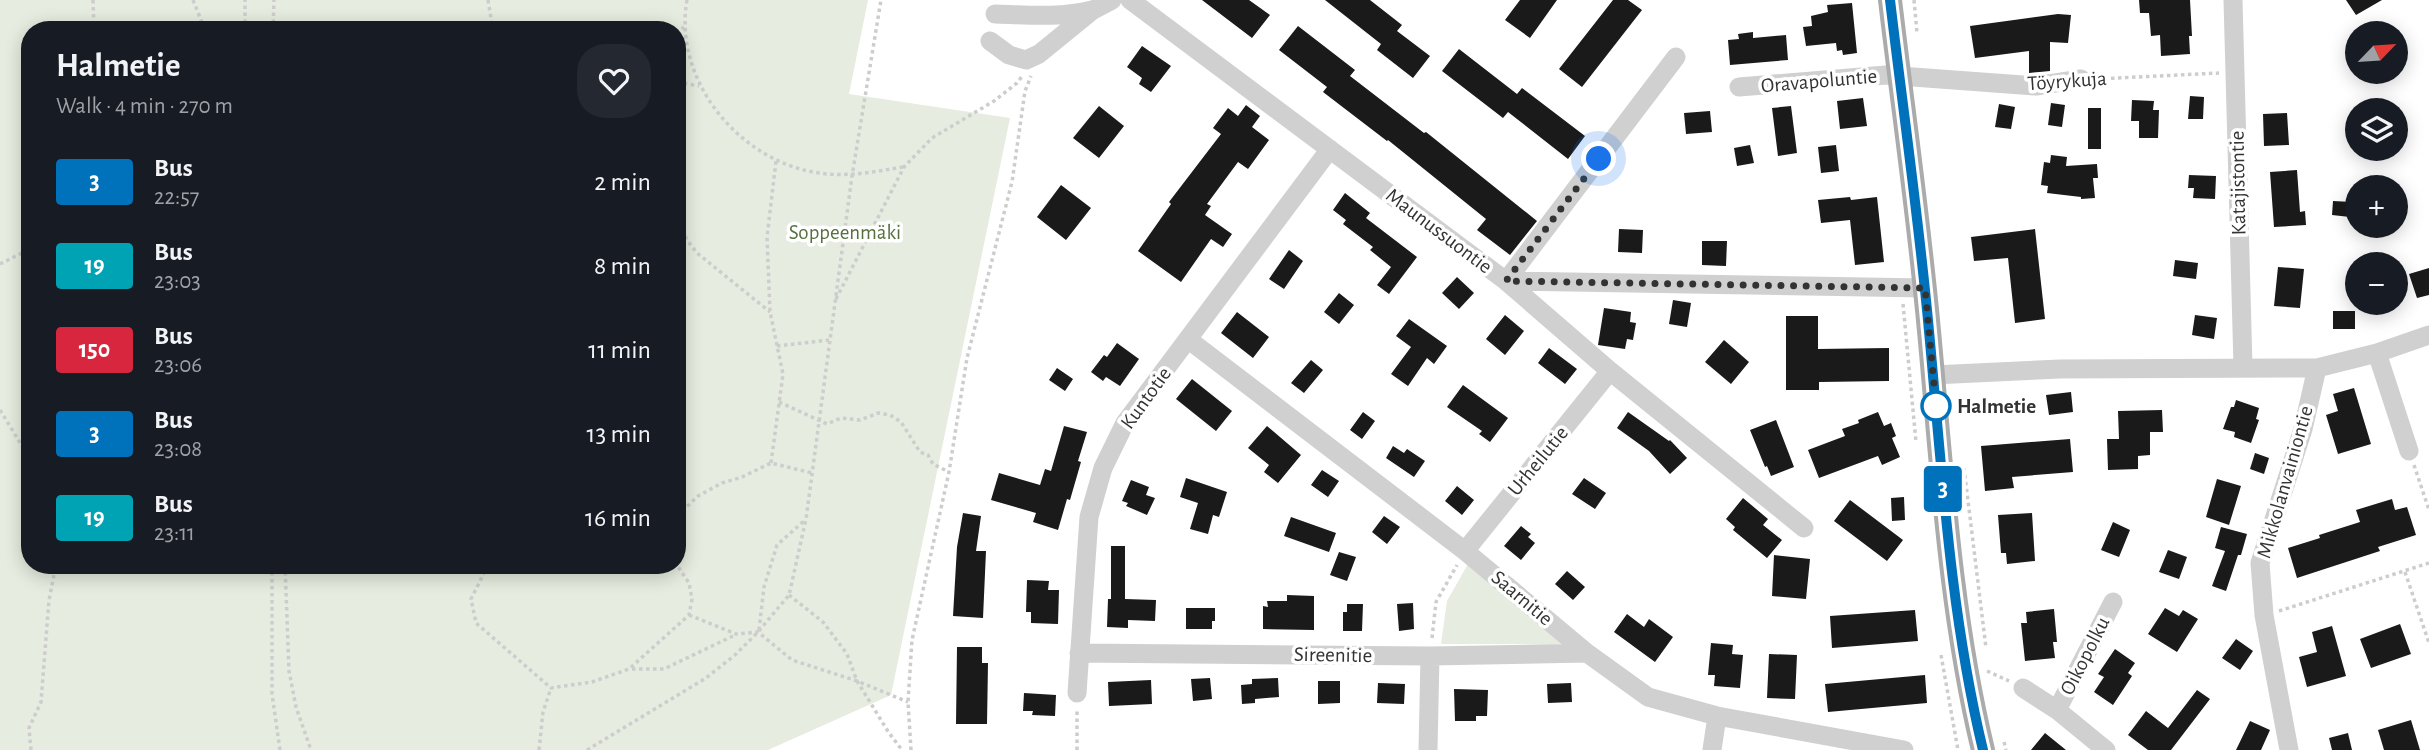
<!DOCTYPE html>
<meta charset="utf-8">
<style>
:root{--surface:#171b24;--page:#242831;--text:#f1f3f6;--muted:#9ea1a6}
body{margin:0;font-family:"Alegreya Sans",sans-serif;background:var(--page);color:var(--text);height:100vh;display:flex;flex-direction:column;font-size:26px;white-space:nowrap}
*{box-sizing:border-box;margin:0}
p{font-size:23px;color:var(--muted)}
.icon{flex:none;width:38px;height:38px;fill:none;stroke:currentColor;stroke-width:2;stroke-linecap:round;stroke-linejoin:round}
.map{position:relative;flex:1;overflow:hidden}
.drawer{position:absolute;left:21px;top:21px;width:665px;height:553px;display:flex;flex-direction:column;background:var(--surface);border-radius:28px;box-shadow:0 4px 18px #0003}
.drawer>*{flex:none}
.badge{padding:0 14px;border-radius:5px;font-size:24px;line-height:46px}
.needle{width:46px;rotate:65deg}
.tools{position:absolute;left:2345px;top:21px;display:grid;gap:14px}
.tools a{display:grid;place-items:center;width:63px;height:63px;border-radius:50%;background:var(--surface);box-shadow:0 4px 18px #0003;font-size:35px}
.you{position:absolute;width:35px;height:35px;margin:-18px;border:5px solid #fff;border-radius:50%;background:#1a73e8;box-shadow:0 0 0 10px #1a73e833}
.map>.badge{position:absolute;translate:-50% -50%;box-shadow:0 0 0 4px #fff}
.round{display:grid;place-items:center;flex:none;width:74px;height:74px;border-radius:28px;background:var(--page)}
.head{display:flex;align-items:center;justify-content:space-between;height:119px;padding:0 35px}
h1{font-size:33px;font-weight:700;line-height:52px}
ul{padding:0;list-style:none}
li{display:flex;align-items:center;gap:21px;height:84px;padding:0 35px}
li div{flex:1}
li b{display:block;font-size:26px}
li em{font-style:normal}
li .badge{min-width:77px;font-weight:700;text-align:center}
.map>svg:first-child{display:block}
</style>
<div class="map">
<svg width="2429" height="750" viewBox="0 0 2429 750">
<rect width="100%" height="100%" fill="#fff"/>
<path fill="#e6ecdf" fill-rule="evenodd" d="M0,0H868L849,94L1010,118L891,695L768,750H0ZM30,30H677V565H30Z
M1468,564L1576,644H1441L1447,601Z"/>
<path fill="#1a1a1a" d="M1202,0H1249L1270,15L1252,38Z
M1325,0H1370L1402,25L1397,31L1430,56L1413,78L1377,50L1381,44Z
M1520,0H1557L1530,38L1505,20Z
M1613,0H1628L1642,10L1582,87L1559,69Z
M2139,0H2190L2192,36H2189L2190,54L2161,56L2160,35L2151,36L2149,13H2140Z
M2346,0H2382L2356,15Z
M1852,3L1857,53L1843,55L1842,50L1837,51L1836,43L1806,46L1803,27L1812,26L1811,16L1828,12L1827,5Z
M2058,14L2071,15L2068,43L2050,42V71L2029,73V51L1975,58L1970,26Z
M1298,26L1355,70L1350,76L1424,133L1426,132L1537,221L1510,255L1477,230L1486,219L1388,140L1387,141L1323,92L1327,87L1279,50Z
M1753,32V38L1786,35L1788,60L1730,65L1728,40L1739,39L1738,34Z
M1142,46L1171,66L1151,92L1139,84L1142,78L1127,67Z
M1459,49L1517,94L1522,88L1585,136L1568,159L1508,112L1503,118L1442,71Z
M2190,96L2204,97L2203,119H2188Z
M1863,98L1867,126L1840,129L1837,101Z
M2132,100L2154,101L2153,110H2159L2158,138H2139V121H2131Z
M2051,103L2065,105L2062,127L2048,125Z
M1999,104L2015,107L2011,129L1995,127Z
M1246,105L1260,116L1252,127L1269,140L1248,169L1238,162L1207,204L1211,206L1205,215L1232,234L1223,247L1211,239L1181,282L1138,251L1171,204L1169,202L1221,134L1213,128L1228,108L1238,116Z
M1099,106L1124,126L1099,158L1073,138Z
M1791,106L1797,153L1778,156L1772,108Z
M2088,108H2101V149H2088Z
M1710,111L1712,132L1686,134L1684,113Z
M2287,113L2289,145L2264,146L2263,114Z
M1750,145L1754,163L1737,166L1734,148Z
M1836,145L1839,171L1821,173L1818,147Z
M2051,155L2067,157L2066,166L2097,164L2098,178H2093L2095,198L2081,199V197L2047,193L2048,186L2041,185L2044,162L2050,163Z
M2297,170L2300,212L2305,211L2306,225L2274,227L2270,172Z
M2189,175L2216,176L2215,199L2193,198L2194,188H2188Z
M1061,185L1091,208L1066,240L1037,217Z
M1345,193L1370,213L1366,218L1417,257L1389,294L1377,285L1391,267L1370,250L1373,247L1343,224L1346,220L1333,210Z
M1850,197L1851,200L1877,197L1884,262L1855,265L1850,220L1821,223L1818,200Z
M2333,201L2352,202L2350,217L2332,215Z
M1619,229L1643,230L1642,253L1618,252Z
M2035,229L2045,319L2015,323L2008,258L1974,261L1971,237Z
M1702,241H1727L1726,266L1702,265Z
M1289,250L1303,261L1284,289L1269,279Z
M2175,260L2198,263L2196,279L2173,276Z
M2278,267L2304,269L2300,308L2274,306Z
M2429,268V295L2417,298L2409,274Z
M1457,277L1474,293L1459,309L1442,293Z
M1339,293L1354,305L1339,324L1324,312Z
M1673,300L1691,303L1687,327L1669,324Z
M1604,308L1631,312L1630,322L1636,323L1633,340L1627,339L1625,349L1598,345Z
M2333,311H2355V329H2333Z
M1237,312L1269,337L1253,358L1221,333Z
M1505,315L1524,331L1505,355L1486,339Z
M2195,315L2217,318L2214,339L2192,335Z
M1786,316H1818V349L1889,348V381L1819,382V390H1786Z
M1409,319L1447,346L1434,364L1427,358L1408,386L1391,374L1411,347L1396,336Z
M1724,340L1749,362L1731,384L1705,362Z
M1117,343L1139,359L1120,386L1106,377L1103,381L1091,372L1104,355L1107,357Z
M1549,348L1577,369L1565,384L1538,363Z
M1311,360L1323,370L1304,393L1291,383Z
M1057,368L1073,379L1065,391L1049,380Z
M1192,379L1232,411L1216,431L1176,399Z
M1463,385L1508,418L1490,442L1479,434L1482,431L1447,407Z
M2354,388L2371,444L2338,454L2326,415L2338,411L2333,394Z
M2071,392L2073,412L2049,415L2046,395Z
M2236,400L2259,408L2256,419L2259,420L2251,443L2234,437L2235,432L2223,429L2231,407H2234Z
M2162,410L2163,432H2150V455L2138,456V469L2108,470L2107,439H2119L2118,411Z
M1363,412L1375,421L1362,439L1350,430Z
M1628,412L1669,441L1670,440L1687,458L1670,474L1649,451L1617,428Z
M1878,412L1884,426L1891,423L1896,436L1892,438L1900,457L1882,465L1878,456L1819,478L1808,450L1845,436L1842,429L1859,423L1858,420Z
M1776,420L1794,467L1771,476L1767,466L1765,467L1750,430Z
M1064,426L1087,432L1078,461L1081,462L1070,500L1067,499L1058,530L1033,522L1036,513L991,500L999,473L1040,485L1045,469L1051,471Z
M1267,426L1301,455L1278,483L1264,472L1269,465L1248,448Z
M2070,439L2073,472L2012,477L2014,488L1985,491L1981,446Z
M1393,446L1404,453L1407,449L1425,461L1414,477L1386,458Z
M2255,453L2269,458L2264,474L2250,469Z
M1322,470L1339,481L1328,497L1311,485Z
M1186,478L1227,492L1219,517L1213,515L1208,534L1190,529L1198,503L1180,497Z
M1584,478L1606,493L1595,509L1572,494Z
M2217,479L2241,486L2229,525L2206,517Z
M1131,480L1149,487L1146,495L1155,498L1147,515L1126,506L1128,503L1122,501Z
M1457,486L1474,500L1462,515L1445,501Z
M1904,497L1905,520L1892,521L1891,498Z
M1743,498L1768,519L1763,525L1782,540L1767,558L1733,530L1735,527L1726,519Z
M2392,499L2395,510L2407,507L2416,535L2378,547L2380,551L2297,578L2288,548L2320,538L2319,535L2360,522L2356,510Z
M1850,500L1903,540L1887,561L1834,521Z
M963,513L981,516L976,551H986L983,618L953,616L957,547Z
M2032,513L2035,561L2007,564L2006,553H2001L1998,515Z
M1384,516L1400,527L1387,544L1372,532Z
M1291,517L1336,533L1329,552L1284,536Z
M2113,522L2130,530L2119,557L2101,550Z
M1521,526L1531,534L1528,537L1535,543L1521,560L1504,546Z
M2221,527L2247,534L2241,555H2238L2226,591L2212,586L2225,551L2215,548Z
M1111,546H1125V599L1156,600L1155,621L1128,620V628L1107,627L1108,599H1111Z
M2168,550L2187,557L2179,579L2159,572Z
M1339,552L1356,557L1347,581L1330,575Z
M1774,555L1810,559L1806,599L1772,596Z
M1567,571L1585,587L1573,600L1555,584Z
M1027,580L1049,581L1048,590H1059L1058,624L1031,623V612H1026Z
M1287,595L1314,596V630L1263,629V606L1268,607L1267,601H1287Z
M1413,603L1414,629L1399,631L1397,604Z
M1347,604H1363L1362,631H1343V612H1347Z
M1186,608H1215V621H1212V629H1186Z
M2165,608L2179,616L2183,610L2198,619L2177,652L2148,634Z
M2054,609L2057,642H2053L2055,658L2025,661L2021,623H2027L2026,612Z
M1915,610L1918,641L1832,648L1830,616Z
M1627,614L1644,627L1649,619L1673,637L1655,662L1614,632Z
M2400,624L2411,654L2371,668L2360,639Z
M2332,626L2346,676L2307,687L2299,657L2317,652L2312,632Z
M2236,639L2253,651L2240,670L2222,658Z
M1711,643L1733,645L1732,654L1743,655L1740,688L1714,686L1715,675H1708Z
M957,647H982V663H988L987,724H956Z
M2115,649L2135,663L2128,673L2132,676L2113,705L2094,692L2104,677L2098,674Z
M1769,654L1797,655L1795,699L1767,698Z
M1925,675L1927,703L1828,712L1825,684Z
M1210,678L1212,699L1193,701L1191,679Z
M1278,678L1279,697L1255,699V703L1242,704L1241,685L1252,684V679Z
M1151,680L1152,704L1109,706L1108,682Z
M1318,681H1340V703L1318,704Z
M1378,683L1405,684L1404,704L1377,703Z
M1571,683L1572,702L1548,703L1547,684Z
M1454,689L1488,690L1487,716H1476V721H1455Z
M2197,690L2210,699L2171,750H2148L2128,735L2146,711L2168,728Z
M1024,693L1056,695L1055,716L1032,715L1033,711H1023Z
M2411,720L2420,750H2384L2378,730Z
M2250,721L2270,730L2261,750H2236Z
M2045,733L2066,750H2031Z
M2348,733L2352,750H2332L2329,738Z"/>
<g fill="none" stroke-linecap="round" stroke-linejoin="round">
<path stroke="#cdcdcd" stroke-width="3.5" stroke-dasharray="3.5 3.5" stroke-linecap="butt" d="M93,0L94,30
M193,0L205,30
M488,0L493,30
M687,0C673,79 737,158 813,172C844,178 873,172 903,167
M1914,0L1917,33
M245,30V0
M273,30L274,0
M677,34L684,27
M2097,79L2219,73
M677,82L699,86
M677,217L687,240L697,253L770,312
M0,264L30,249
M836,299L904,167L932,138L994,101L1017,83L1023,75
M1903,304L1916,442
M777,346L829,340
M779,402L827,424L841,418L860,420L878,413L890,415L901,422L920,452L928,455L933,464L949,472
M0,410L30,459
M771,463L783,374L770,312L767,237L776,161
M2414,465L2429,510
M1964,468L1986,648
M677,516L698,496L722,483L742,477L771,463L812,473
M272,565V694L280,750
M285,565L289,671L296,707L311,750
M488,565L471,599L476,623L551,688L592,682L629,669L689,615L692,599L689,583L677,565
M2405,572L2429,643
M789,595L823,622L847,654L857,681L889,733L902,750
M2279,611L2429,563
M689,615L736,634L758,632L792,660L857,681L908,702
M759,630L764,587L777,545L805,520
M1432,638L1436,602L1457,565
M1941,655L1958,750
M632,669H664L735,635
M1987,671L2009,681
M2004,742L2006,750
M31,750L29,728L41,702L49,600L56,565
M539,750L543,712L551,688
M587,750L706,678L735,655L758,632L789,595L806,519L852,176L881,0
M911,750L908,702L912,640L949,472L967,358L1012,182L1025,91L1031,76
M1077,750V709"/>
<path stroke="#d0d0d0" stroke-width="19" d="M1130,0L1506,281L1610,371L1804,528
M2233,0L2243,366
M995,14C1027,15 1061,18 1092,10
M990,41L1009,55L1026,60L1039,54L1093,10L1112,0
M1739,87L1886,75L2036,86L2081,79
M1506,281L1925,288
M1506,281L1676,57
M1189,340L1465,551L1587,653L1648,697L1717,716L1904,750
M2377,353L2409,451
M1933,375L2060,369L2317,368L2377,353L2429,335
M1465,551L1610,371
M1079,653L1430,656L1587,653
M2023,688L2057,710L2106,750
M1077,693L1089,517L1103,468L1125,423L1330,149
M2057,710L2113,602
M1428,750L1430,656
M1712,750L1717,716
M2289,750L2264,615L2260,563L2303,429L2317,368"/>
<path stroke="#ababab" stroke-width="24" d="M1890,0C1903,110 1919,220 1929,331C1942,471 1950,613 1983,750"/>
</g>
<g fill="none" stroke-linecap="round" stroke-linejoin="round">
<g stroke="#fff" stroke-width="16">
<path id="line" d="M1890,0C1903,110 1919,220 1929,331C1942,471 1950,613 1983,750"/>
</g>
<use href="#line" stroke="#0072bc" stroke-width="10"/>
<path stroke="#333" stroke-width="7" stroke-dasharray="0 12.6" d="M1599,159L1506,281L1925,288L1936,406"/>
</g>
<circle fill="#fff" stroke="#0072bc" stroke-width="3.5" cx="1936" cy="406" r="14"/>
<g text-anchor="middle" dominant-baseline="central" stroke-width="7" stroke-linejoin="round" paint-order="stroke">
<g font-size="21" fill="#333" stroke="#fff">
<text transform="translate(1819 81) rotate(-5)">Oravapoluntie</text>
<text transform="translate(2067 81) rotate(-4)">Töyrykuja</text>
<text transform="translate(2238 183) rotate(-91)">Katajistontie</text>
<text transform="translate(1439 231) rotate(37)">Maunussuontie</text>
<text transform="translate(1146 398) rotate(-54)">Kuntotie</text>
<text transform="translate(1538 461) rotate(-51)">Urheilutie</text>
<text transform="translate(2285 482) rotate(-74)">Mikkolanvainiontie</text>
<text transform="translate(1522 598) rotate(40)">Saarnitie</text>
<text transform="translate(1333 655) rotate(1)">Sireenitie</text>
<text transform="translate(2085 656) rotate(-63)">Oikopolku</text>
</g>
<g font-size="21" fill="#56703f" stroke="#fff">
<text x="845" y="232">Soppeenmäki</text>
</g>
<g font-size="21" font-weight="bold" fill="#333" stroke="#fff" text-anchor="start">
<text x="1957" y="406">Halmetie</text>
</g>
</g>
</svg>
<div class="tools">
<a><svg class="needle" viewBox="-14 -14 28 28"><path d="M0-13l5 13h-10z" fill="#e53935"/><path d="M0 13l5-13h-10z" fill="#9ea1a6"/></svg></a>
<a><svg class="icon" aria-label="layers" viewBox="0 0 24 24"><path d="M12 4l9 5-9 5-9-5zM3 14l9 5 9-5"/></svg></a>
<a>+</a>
<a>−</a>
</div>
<div class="you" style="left:1599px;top:159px"></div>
<b class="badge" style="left:1943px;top:489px;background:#0072bc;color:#fff">3</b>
<section class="drawer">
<div class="head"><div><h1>Halmetie</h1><p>Walk · 4 min · 270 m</p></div><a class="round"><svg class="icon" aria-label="heart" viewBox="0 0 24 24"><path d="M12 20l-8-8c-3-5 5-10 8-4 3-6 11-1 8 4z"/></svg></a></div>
<ul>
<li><span class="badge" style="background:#0072bc;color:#fff">3</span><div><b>Bus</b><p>22:57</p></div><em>2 min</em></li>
<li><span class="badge" style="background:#00a3b4;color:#fff">19</span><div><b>Bus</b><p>23:03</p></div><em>8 min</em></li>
<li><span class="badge" style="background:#d7263d;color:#fff">150</span><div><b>Bus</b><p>23:06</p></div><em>11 min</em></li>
<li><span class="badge" style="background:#0072bc;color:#fff">3</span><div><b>Bus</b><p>23:08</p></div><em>13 min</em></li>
<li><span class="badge" style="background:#00a3b4;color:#fff">19</span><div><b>Bus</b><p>23:11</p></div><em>16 min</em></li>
</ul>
</section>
</div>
